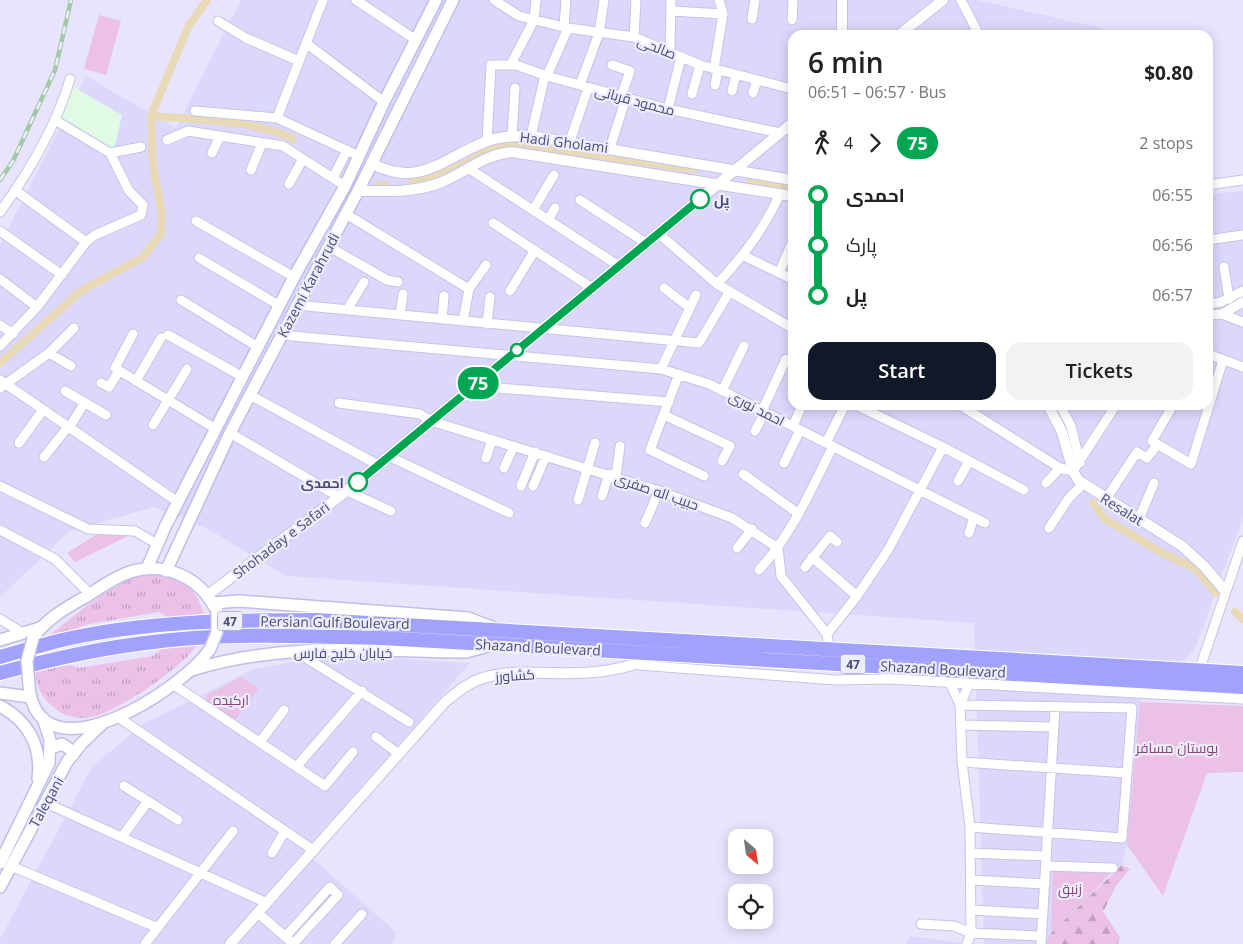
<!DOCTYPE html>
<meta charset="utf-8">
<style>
:root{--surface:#fff;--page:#f2f2f2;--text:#222;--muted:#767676;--accent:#111827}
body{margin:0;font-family:"Open Sans",Cairo,sans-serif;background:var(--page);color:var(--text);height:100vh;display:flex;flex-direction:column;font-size:19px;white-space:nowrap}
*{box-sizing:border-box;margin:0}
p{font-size:16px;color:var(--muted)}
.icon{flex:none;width:28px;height:28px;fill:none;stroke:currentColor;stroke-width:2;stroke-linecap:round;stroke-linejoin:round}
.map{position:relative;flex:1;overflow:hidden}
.details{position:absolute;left:788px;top:30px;width:425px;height:380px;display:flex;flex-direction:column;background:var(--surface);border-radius:15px;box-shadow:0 2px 12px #0003}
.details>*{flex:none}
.badge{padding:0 10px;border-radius:16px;font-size:18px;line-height:32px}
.needle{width:32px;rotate:151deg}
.buttons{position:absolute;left:728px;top:829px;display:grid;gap:10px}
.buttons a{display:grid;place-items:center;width:45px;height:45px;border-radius:10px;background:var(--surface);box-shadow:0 2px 12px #0003;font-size:25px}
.map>.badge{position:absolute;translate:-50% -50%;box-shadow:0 0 0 2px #fff}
.legs{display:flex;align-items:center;gap:8px;height:55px;padding:0 20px;font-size:16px}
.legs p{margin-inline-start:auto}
.head{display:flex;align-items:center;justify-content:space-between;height:85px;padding:0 20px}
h1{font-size:28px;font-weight:600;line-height:38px}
.cta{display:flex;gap:10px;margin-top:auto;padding:10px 20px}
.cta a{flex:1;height:58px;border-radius:15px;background:var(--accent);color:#fff;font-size:20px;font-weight:600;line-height:58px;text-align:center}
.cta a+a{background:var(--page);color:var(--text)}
ul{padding:0 20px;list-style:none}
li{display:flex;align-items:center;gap:18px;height:50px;font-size:19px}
li i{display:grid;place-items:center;width:8px;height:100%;margin:0 6px;background:currentColor}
li i::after{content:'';width:12px;height:12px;margin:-6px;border:4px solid;border-radius:50%;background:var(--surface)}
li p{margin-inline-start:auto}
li:first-child i{background:linear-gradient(#0000 50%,currentColor 0)}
li:last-child i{background:linear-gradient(currentColor 50%,#0000 0)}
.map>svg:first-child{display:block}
</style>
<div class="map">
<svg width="1243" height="944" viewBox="0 0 1243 944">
<defs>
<pattern id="grass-tufts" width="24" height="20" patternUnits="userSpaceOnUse" patternTransform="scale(1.25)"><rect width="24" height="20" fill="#ecc1e7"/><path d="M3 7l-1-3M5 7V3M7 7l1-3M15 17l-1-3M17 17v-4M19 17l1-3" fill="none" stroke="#c19fc0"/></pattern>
<pattern id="forest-firs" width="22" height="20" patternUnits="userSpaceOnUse" patternTransform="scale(1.25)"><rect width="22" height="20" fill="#ecc1e7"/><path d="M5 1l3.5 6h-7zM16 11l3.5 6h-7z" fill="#c19fc0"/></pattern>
</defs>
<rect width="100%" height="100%" fill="#e8e4fe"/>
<path fill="#dbd8fb" d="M241,0H977L1101,28L1100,35H792V405H1208V180L1209,194L1243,191V518L1195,649L1140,702L1127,845L1122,865L1112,872L1046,944H984L974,623L286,576L208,529L154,507L70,531L0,597V245L86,76L176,128Z
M350,656L470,663L224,944H0V939L92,767L143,724L252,670L301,660Z
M312,858L396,932L392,944H238Z
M910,936L971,944H906Z"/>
<path fill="#e1fae5" d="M72,86L122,115L114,150L59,118Z"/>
<path fill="url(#grass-tufts)" d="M150,573C177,574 198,587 204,615L169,618L159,612L84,625L77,629L50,635C79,612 113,581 150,573Z
M196,646C183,667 116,713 91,717C77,720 63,716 52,706C42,698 36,685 35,672L69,665L79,668L153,656L162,649Z"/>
<path fill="url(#forest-firs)" d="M1122,865L1130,869L1116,886L1103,912L1120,937L1118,944H1046L1051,933Z"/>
<path fill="#ecc1e7" d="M99,15L121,21L106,75L84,69Z
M99,533L132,534L75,562L67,553Z
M241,677L258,689L235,720L205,700L207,695Z
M1140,702L1243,706V772L1207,773L1163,896L1127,845Z
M1053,870L1112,872L1051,933Z"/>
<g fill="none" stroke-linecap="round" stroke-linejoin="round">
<path stroke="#e8d9b7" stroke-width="8" d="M151,116C198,120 251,119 293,139
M413,180L448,172L499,146H530L694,169
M751,180L792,187
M378,186L386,185
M1208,311L1224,308L1243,297
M0,363L81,291L143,257L161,234L162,215L153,165L151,116L188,27L207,0
M1055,405L1068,433L1072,450
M1093,503L1105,519L1162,553L1196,569L1216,593
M1235,612L1243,619"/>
<g stroke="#c5c4e8" stroke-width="11">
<path id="minor" d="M356,0L416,40
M494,0L519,16L568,28L634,37L700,65L792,89
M961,0L979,35
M672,11L723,14
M752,19L755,0
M792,20L793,0
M218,21L246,38L299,61
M564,27L566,0
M634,37L636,0
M306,43L384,102
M670,52L671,0
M511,64L534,20L536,0
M612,65L630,71L621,97
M714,69L723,14L719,0
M547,76L568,28
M580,85L599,33L604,0
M715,85L718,70
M732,91L736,75
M753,93L757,80
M692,94L700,65
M668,109L681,57
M195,111L277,118L359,156
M277,118L323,0
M55,120L110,153L141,147
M512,136L515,88
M531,136L545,75
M167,140L188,131L283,146L345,186
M487,141L491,65H516L547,76L668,109L780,133
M570,141L588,88
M610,148L626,98
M212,153L220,136
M468,168L619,266
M251,170L262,143
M333,178L347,150
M289,184L303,159
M1208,185L1243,180
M16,191L86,242
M580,200L646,243
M533,210L554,175
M0,212C29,172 56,127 70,79
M346,214L469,289
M548,220L555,208
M196,221L294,277
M493,223L592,288
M0,231L62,275
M658,233L717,284L792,328
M1208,240L1243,235
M328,246L387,280L398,282
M744,256L792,279
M199,258L280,306
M1224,267L1229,299
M779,273L792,243
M0,279L37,307
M717,284C744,256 764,229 780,194
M664,288L690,308
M510,291L535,250
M181,300L258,347
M1208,304L1221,302L1243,291
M296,305L699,343L730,291
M347,310L364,282
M1222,314L1243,322
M400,315L403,294
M1208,315L1222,314L1243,302
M442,319L444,296
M463,321L469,289L486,265
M487,324L490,297
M0,325L13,334
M133,334L115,368L216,429
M168,335L243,377
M281,335L661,369L709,384L985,523
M0,346L37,307L86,242L95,235L141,215L143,205L129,191L110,153
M49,353L71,366
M1208,354L1243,367
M661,369L696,295
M679,374L650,450L704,476
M0,380L178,502
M136,381L161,338
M101,383L109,387L119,371
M474,386L669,402
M0,388L49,353L74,328
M65,391L106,415
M722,391L744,346
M250,395L378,465
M339,403L420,414L431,421L659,491L732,518L778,548L781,576L827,634
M856,405L943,447L1024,490
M960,405L1060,468L1073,471L1116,405
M1060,405L1071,426L1080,463
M1173,405L1152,441L1191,464L1223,360
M762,411L786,359
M664,415L730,446L722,461
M153,425L187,369
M793,426L802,405
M69,428L85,402
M755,431L765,412
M230,433L339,497
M19,443L43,410
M826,443L845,405
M388,456L509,513
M44,457L68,427
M486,458L492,440
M784,463L800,430
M504,468L514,446
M743,474L799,514
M616,476L620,446
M958,481L969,461
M1046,483L1060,468
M0,486L88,529L135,531L157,544
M521,486L535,452
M533,486L546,456
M347,491L391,511
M602,496L609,474
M1106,499L1137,452L1147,458L1154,449
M578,500L595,443
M1139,519L1154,483
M645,523L659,491
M1049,528L1069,498L1083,484
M0,530L55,559L90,594
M969,533L974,517
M737,548L752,529
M812,557L857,596
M805,567L830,536L837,542
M759,570C792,534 811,490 833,446
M0,619L21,632
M829,649L827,634L857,596L888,550L943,447
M300,651L306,658L409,722
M639,665L836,680L888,679L1243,699
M1199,671L1243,541
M950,683L960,705L962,762L970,827L971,933L967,944
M174,685L325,786L353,752
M960,705L1132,708L1122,838L970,827
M960,705L969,684
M118,717L313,850
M961,725L1054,727
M376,737L399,754
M260,742L284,710
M962,762L1127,773
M297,766L362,691
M124,786L178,820
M46,803L267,903
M122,837L148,801
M272,853L285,831
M970,853L1046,856
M11,866L158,928
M1046,866L1113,868
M971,880L1045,884
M971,910L1043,914
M258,913L289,940
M921,924L954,926L971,933L1041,936
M285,937L330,887L338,895L293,944
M145,944L233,831
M335,944L362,914
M1041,944L1055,707"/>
</g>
<g stroke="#c5c4e8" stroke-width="12">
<path id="tertiary" d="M842,35V0
M899,35L943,0
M371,163C419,189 443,158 485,142C500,136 516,136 531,136L792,180
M358,191C386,191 415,193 442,182C466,172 485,154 512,152L792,196
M1048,405L1062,432L1073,471L1078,480L1182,546L1205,567L1225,591
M209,594L339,497L792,123
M230,944L445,702C456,693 466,684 480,679C503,671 527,672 551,673C589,674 625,672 659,654"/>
</g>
<g stroke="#bfbeea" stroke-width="14">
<path id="secondary" d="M147,568L166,525L294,277L345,186L384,102L436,0
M166,571L230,433L358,191L453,0
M213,603L239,601L468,618L494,628
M33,638C46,619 67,607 87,596C101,587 115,577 130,572C165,561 201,578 216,610
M0,640L40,628
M192,670C280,642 375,651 466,652L488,646
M29,686C39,783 183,689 210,649
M0,693L30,697
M0,706C28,721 42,746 38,778
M51,748L62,744L71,750L73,755
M0,863L49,763L50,740L43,718
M0,887L67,762L81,744L102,724"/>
</g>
<g stroke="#fff" stroke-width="16">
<path id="trunk" d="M0,657C21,651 42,645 62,640C145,621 232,620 316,620L1243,673
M0,673C48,660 96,649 145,643C223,632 303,636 381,638L1243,687"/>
</g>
<use href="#minor" stroke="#fff" stroke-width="9"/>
<use href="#tertiary" stroke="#fff" stroke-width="10"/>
<use href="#secondary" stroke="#fff" stroke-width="11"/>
<use href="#trunk" stroke="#a0a2fd" stroke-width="14"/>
<g stroke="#a2c8a4" stroke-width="4.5">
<path id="rail" d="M0,180L13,161L55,70L71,0"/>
</g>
<use href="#rail" stroke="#eeecff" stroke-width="2.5" stroke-dasharray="8" stroke-linecap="butt"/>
<g stroke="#bfbeea" stroke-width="14" stroke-linecap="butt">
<path id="secondary-bridge" d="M210,649L217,632V611
M29,686L27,661L33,638"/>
</g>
<use href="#secondary-bridge" stroke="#fff" stroke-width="11"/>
</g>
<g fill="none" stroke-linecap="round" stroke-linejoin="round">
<g stroke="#fff" stroke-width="11">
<path id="line-1" d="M358,482L700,199"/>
</g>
<use href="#line-1" stroke="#00a651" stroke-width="8"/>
</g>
<g fill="#fff" stroke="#00a651" stroke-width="2.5">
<circle cx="700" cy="199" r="9"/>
<circle cx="517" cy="350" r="6"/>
<circle cx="358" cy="482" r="9"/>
</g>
<g text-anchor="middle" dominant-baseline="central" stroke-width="4.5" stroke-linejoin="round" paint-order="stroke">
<g fill="#eeecff" stroke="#7a7da0" stroke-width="1">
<rect x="217.5" y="611.5" width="25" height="19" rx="4"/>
<rect x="840.5" y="654.5" width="25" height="19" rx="4"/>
</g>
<g font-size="12" font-weight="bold" fill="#484d78">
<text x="230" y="621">47</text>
<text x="853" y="664">47</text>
</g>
<g font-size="14" fill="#484d78" stroke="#eeecff">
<text transform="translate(657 47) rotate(22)">صالحی</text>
<text transform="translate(635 100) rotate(15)">محمود قربانی</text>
<text transform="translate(564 142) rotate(7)">Hadi Gholami</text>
<text transform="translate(308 285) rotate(-62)">Kazemi Karahrudi</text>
<text transform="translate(757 408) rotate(27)">احمد نوری</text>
<text transform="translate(657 491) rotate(19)">حبیب اله صفری</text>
<text transform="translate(1122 509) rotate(32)">Resalat</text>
<text transform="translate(281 540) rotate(-37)">Shohaday e Safari</text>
<text transform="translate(335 622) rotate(1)">Persian Gulf Boulevard</text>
<text transform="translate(538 647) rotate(3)">Shazand Boulevard</text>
<text x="343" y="652">خیابان خلیج فارس</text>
<text transform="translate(943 669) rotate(3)">Shazand Boulevard</text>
<text transform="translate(515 675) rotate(-4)">کشاورز</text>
<text transform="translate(46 802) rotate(-61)">Taleqani</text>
</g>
<g font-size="14" font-weight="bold" fill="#484d78" stroke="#eeecff" text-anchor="start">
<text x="714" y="199">پل</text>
<text x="344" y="482" text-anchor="end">احمدی</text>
</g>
<g font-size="14" fill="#8b447a" stroke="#eeecff">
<text x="231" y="699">ارکیده</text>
<text x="1177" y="747">بوستان مسافر</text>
<text x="1070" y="888">زنبق</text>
</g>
</g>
</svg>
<div class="buttons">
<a><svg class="needle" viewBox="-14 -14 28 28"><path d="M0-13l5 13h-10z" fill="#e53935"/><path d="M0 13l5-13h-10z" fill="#767676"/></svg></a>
<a><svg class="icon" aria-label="locate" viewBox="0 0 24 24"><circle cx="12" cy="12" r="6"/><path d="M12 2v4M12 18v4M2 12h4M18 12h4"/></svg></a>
</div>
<b class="badge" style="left:478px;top:383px;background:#00a651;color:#fff">75</b>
<section class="details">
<div class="head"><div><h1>6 min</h1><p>06:51 – 06:57 · Bus</p></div><b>$0.80</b></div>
<div class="legs"><svg class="icon" aria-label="walk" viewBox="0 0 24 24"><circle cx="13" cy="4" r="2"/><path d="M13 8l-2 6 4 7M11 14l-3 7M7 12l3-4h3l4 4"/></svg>4<svg class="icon" aria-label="forward" viewBox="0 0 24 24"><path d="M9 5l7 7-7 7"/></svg><b class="badge" style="background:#00a651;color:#fff">75</b><p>2 stops</p></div>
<ul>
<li><i style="color:#00a651"></i><b>احمدی</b><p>06:55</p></li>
<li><i style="color:#00a651"></i><span>پارک</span><p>06:56</p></li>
<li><i style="color:#00a651"></i><b>پل</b><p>06:57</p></li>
</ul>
<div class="cta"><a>Start</a><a>Tickets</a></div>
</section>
</div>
